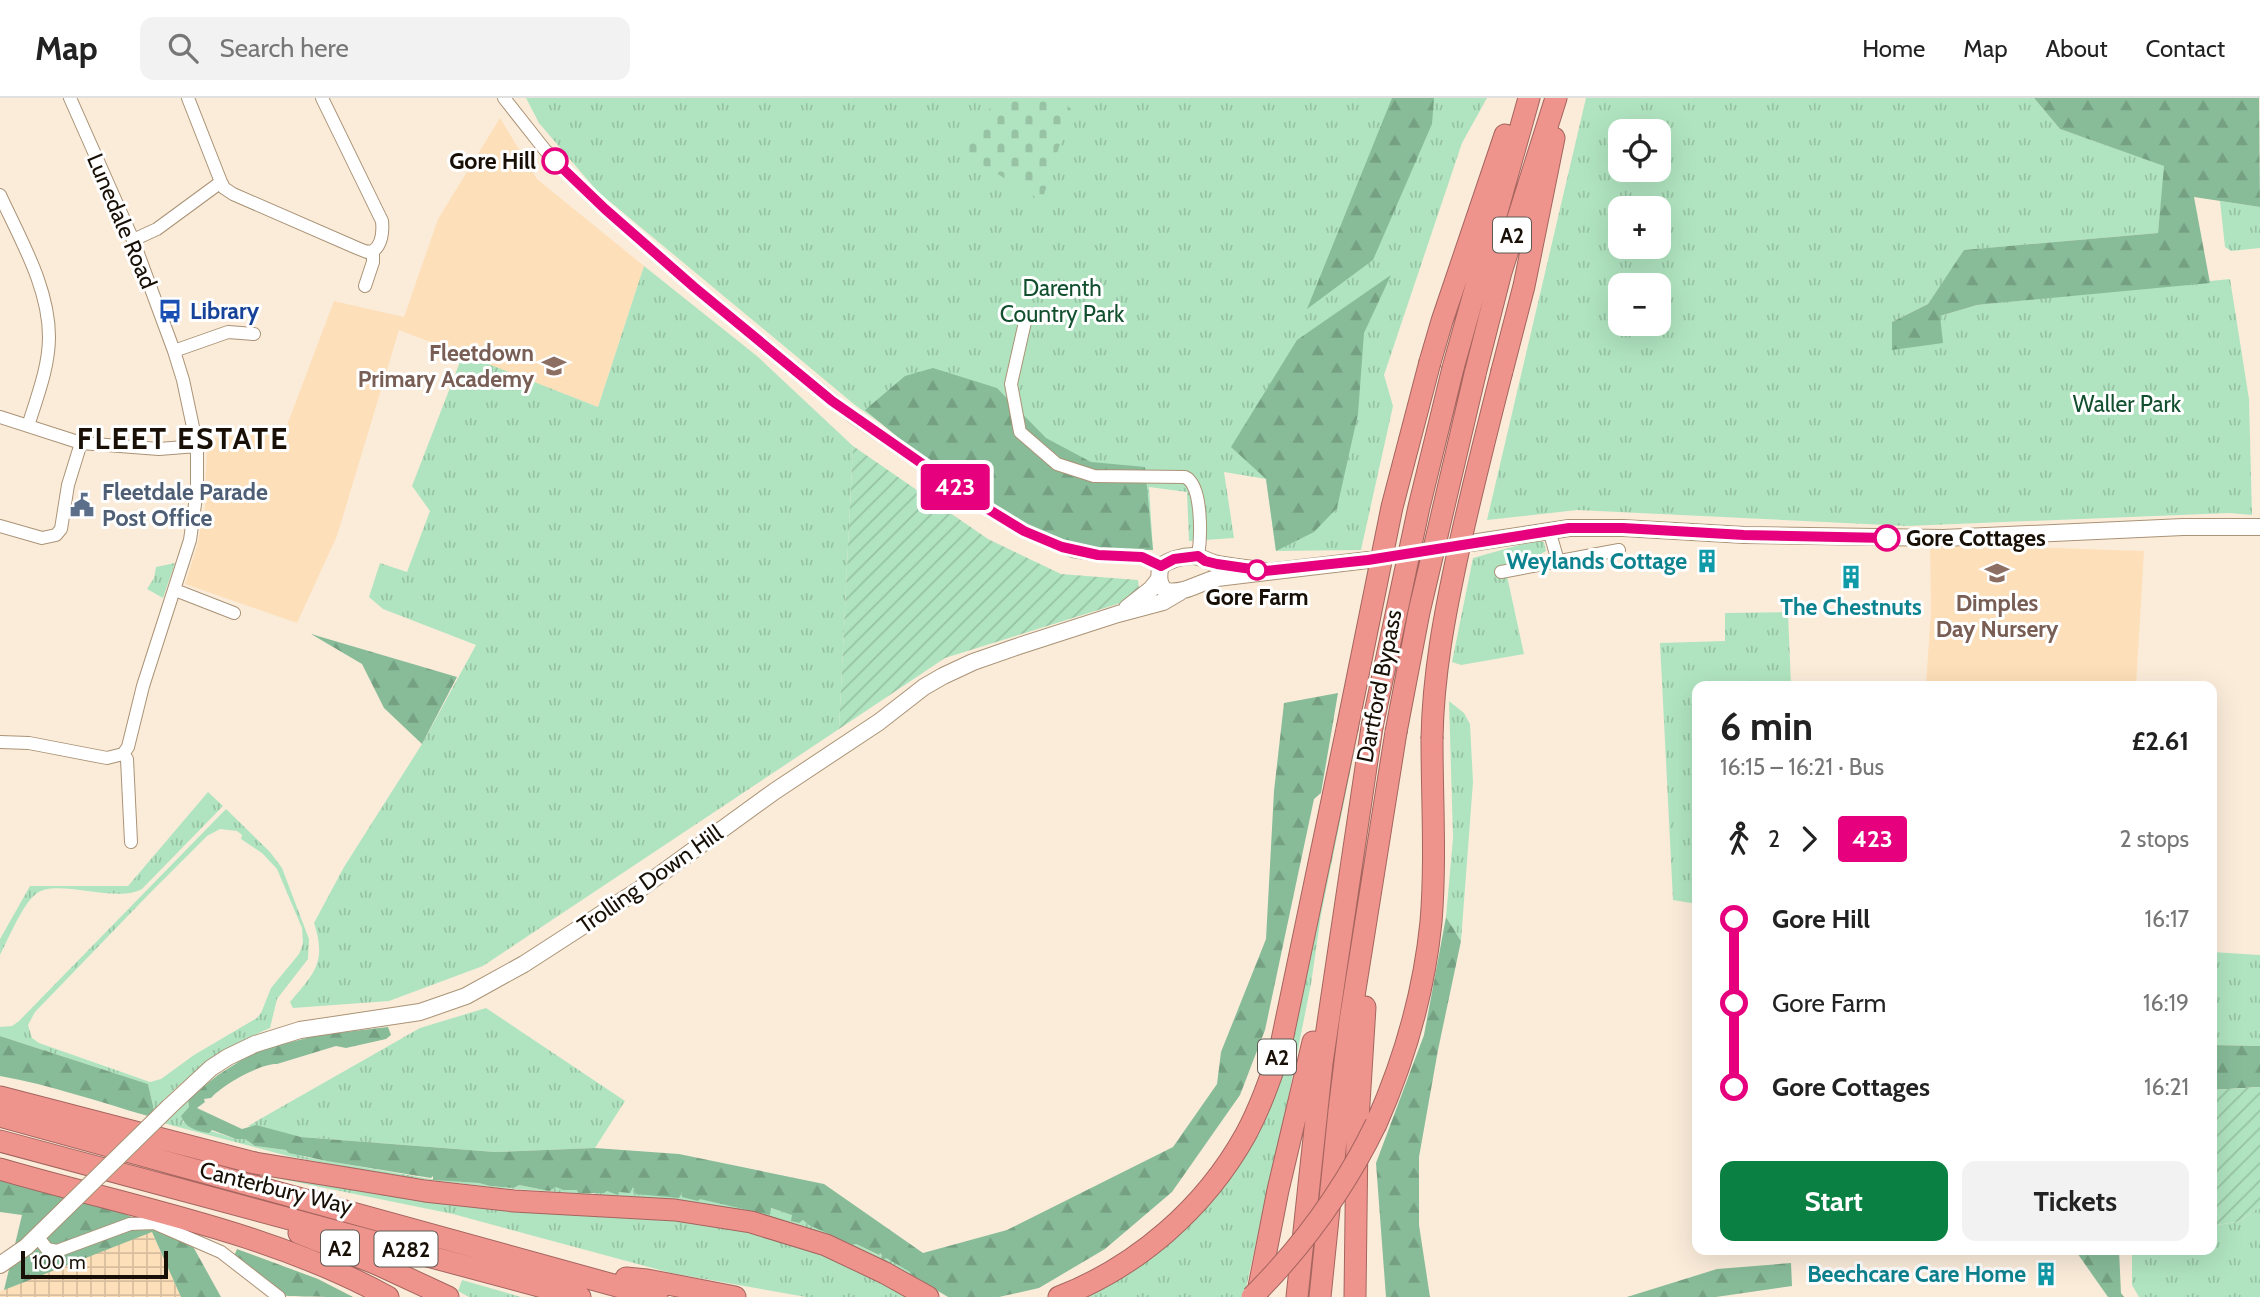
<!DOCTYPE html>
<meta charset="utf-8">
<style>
:root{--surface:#fff;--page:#f2f2f2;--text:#222;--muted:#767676;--line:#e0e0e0;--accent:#0b8043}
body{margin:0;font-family:Cabin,sans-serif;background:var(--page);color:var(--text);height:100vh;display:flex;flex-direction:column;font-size:26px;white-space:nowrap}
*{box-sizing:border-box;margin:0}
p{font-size:23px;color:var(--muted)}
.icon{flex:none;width:38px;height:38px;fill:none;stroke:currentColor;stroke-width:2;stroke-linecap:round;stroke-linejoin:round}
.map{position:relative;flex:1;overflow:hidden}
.panel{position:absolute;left:1692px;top:583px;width:525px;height:574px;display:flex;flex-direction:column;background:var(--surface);border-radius:14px;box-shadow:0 7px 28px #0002}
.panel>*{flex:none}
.badge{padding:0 14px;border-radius:5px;font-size:24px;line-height:46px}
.fabs{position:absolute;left:1608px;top:21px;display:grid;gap:14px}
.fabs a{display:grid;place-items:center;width:63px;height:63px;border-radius:14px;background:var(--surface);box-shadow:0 7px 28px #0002;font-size:35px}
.scale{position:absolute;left:21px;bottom:18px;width:147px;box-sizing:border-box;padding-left:7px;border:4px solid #181006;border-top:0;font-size:19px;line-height:24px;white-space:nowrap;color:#181006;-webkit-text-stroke:5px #fff;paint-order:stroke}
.map>.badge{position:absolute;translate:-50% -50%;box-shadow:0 0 0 4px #fff}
.legs{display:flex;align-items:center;gap:10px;height:77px;padding:0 28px;font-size:23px}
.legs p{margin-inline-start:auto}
.headline{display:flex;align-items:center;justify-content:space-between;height:119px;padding:0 28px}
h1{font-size:38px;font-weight:700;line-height:52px}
.action{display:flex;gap:14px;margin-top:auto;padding:14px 28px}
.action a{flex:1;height:80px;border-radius:14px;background:var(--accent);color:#fff;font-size:28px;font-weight:700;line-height:80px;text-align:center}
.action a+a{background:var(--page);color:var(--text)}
ul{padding:0 28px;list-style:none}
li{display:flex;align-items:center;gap:24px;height:84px;font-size:26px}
li i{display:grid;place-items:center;width:10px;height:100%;margin:0 9px;background:currentColor}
li i::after{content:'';width:18px;height:18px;margin:-9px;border:5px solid;border-radius:50%;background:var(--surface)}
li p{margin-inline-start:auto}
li:first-child i{background:linear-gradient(#0000 50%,currentColor 0)}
li:last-child i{background:linear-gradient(currentColor 50%,#0000 0)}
header{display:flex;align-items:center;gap:42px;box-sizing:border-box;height:98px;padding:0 35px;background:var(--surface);border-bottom:2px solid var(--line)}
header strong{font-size:33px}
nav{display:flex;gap:38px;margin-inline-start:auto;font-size:24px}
.search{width:490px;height:63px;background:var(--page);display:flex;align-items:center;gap:18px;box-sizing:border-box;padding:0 24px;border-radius:14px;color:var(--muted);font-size:26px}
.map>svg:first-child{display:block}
</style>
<header>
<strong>Map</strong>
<div class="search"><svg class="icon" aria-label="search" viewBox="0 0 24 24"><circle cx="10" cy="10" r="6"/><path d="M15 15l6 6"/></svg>Search here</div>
<nav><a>Home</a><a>Map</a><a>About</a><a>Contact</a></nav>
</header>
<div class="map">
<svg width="2260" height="1199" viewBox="0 0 2260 1199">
<defs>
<pattern id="industrial-grid" width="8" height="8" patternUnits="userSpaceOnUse" patternTransform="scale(1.75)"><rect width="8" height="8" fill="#fddfb9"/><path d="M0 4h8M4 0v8" fill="none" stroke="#d8be9e"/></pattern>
<pattern id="grass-tufts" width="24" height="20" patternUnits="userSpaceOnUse" patternTransform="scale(1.75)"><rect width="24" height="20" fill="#b0e4c0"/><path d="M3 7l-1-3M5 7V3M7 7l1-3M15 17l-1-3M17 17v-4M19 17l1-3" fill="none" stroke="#97c3a4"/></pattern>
<pattern id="forest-firs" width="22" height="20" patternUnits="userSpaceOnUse" patternTransform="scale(1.75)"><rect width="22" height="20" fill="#88bc99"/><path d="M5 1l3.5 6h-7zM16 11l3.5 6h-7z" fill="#75a182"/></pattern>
<pattern id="cemetery-stones" width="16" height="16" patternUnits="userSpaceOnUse" patternTransform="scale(1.75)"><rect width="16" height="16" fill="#b0e4c0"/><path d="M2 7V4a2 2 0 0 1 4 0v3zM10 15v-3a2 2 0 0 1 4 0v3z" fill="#97c3a4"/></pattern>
<pattern id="garden-furrows" width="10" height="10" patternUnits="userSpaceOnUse" patternTransform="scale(1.75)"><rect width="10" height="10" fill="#b0e4c0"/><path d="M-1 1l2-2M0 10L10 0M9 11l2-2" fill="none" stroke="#97c3a4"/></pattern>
</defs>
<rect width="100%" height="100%" fill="#fbecda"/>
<path fill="#fddfb9" d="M500,20L537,81L644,168L598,309L399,232L337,438L297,525L185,486L197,448L205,409V398H210L211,390L205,389L207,356L204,341L284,335L334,203L404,219L438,121Z
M1930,446L2144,453L2136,588H1926L1931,512Z"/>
<path fill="url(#industrial-grid)" d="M150,1130L181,1199H0V1193Z"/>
<path fill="url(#grass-tufts)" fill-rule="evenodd" d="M526,0H1487L1462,45L1384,277L1393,308L1361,452L1276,453L1266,381L1224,374L1234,440L1189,443L1187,394L1149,389L1153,452L1100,451L1050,441L1017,421L855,307L597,93L539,25Z
M1586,0H2034L2060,31L2165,68L2158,135L1965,152L1928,206L1892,224L1940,218L1977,207L2230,181L2249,301L2252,417L2229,415L1907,428L1577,412L1487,422ZM1620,33H1659V72H1620ZM1620,110H1659V149H1620ZM1620,187H1659V226H1620Z
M2220,103L2260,109V150L2231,153L2225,149Z
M644,168L757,258L853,348L839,631L483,868L389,903L293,910L290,904C314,875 327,865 314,825L344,769L422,646L476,547L383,511L369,499L380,465L407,474L430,413L412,388L463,256L598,309Z
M1537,442L1544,444L1546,453L1537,458L1495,470L1497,480L1507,478L1524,556L1461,567L1452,564L1473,460Z
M175,465L163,500L147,491L154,480L156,469Z
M1788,514L1791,588H1698L1697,806L1673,802L1660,545L1725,543V515Z
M1449,603L1464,615L1470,626L1473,684L1461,843L1446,819L1453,740Z
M1351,649L1355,650L1321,817L1311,886L1287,1006L1244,1199H1085L1154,1159L1244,1060L1278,979Z
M208,694L223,708L142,791C116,806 55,779 36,796C22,807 9,840 0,857V841L30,788H128Z
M226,711L270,754L282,770L309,841L308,861L277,901L270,930C223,950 189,975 154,1012L148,986L0,938V929L12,928L19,923ZM220,731L237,733L242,737L241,741L262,755L277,771L302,830L303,846L299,856L271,890L261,915L257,920L194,957L161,981L150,984L39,945L32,940L28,927L35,914L151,794L207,738Z
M2212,854L2260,857V948L2212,947Z
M486,910L625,1003L595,1050L495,1054L301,1039L248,1028L420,930Z
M188,1001L189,1009L183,1016V1024L236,1041H245L255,1048L286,1052L305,1059L431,1081L479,1085L490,1088L514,1090L519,1087L549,1093L556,1088L563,1092H577L593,1096L607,1093L618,1094L632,1088L672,1099L683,1094C711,1105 741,1106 770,1116V1110L793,1117L792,1123L798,1125L803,1122L853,1147L856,1146L878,1157L880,1155L882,1157L881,1159L886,1160L911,1174L910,1176L948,1199L892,1167L853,1148L800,1127L755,1115L676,1102L500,1090L388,1077L288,1058L163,1025Z
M143,1046L706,1124L784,1141L824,1155L907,1199H806L671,1175L453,1116L246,1074Z
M2260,1108V1199H2139L2132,1187V1152H2212V1128L2241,1123Z
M462,1182L521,1199H469L458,1193Z"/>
<path fill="url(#forest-firs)" d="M1392,0H1434L1432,26L1373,162L1307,211Z
M2034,0H2259L2260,109L2194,99L2210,185L1977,207L1940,218L1943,245L1892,252V224L1928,206L1964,152L2158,135L2164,68L2060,31Z
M1391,177L1364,235L1358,316L1337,410L1314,434L1276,453L1266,381L1231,349L1297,242Z
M933,270L997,290L1046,340L1091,364L1145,369L1153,452L1100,451L1055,441L979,400L924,361L865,312L905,278Z
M311,536L457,579L422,646L384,610L362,566Z
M1338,595L1321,695L1314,701L1265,932L1240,997L1172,1094L1105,1151L1039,1190L999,1199H948L910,1176V1174L886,1160L884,1162L881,1160L882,1157L880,1155L879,1157L856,1146L853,1147L809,1127L803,1122L799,1125L791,1123L792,1117L771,1110L770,1117L700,1101L698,1103L682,1099V1094L679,1100L636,1096L633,1089L630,1095L619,1094L618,1097L607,1093L604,1095H578L577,1092H563L556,1089L549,1093L519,1087L514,1090L490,1088L479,1085L433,1082V1078L431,1080L327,1063L289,1055L286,1052L255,1048L245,1041H236L212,1032L209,1035C197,1033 185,1030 181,1018L189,1009L188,1001L218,977L262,949L275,948L319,937L388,929L391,937L386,941L346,950L336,948L277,966C261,965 222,987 211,1000L204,1001L205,1004L197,1010L242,1031L256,1027L301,1039L495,1054L595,1050L679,1056L824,1086L923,1155L1007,1132L1173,1049L1217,986L1221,954L1266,841L1274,693L1284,605Z
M1446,819L1461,843L1438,952L1419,1059V1127L1430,1199H1386L1376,1065L1424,937Z
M0,938L148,986L154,1012L148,1018C99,1004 51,987 0,978Z
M2212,947L2260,948V989L2212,992Z
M0,1082L115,1112L190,1143L221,1199H181L152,1134L4,1192L22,1117L0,1114Z
M237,1151L318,1181L353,1199C340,1199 290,1199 281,1197C264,1186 251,1170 234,1158Z
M2075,1152H2119L2121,1195L2124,1199H2108Z
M1791,1165L1792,1188L1716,1199H1627L1717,1171Z"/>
<path fill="url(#cemetery-stones)" d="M998,0H1058L1071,11L1042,103L958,52Z"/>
<path fill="url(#garden-furrows)" d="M853,348L988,441L1061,476L1138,482L1140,499L945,560L839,631Z
M2260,989V1108L2241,1123L2212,1128V992Z"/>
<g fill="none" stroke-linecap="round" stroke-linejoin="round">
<path stroke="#d9cbba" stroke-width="16" stroke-dasharray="16 8" stroke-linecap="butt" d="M1373,461L1469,445"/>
<g stroke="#aa9376" stroke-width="14">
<path id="street" d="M70,0L133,142L174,253L183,282L197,348V392L190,442L143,588L128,649L123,656
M188,0L221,84
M322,0L382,123C383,133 382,147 373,153V164L365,188
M504,0L545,52L605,111L710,202L853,319L994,415L1031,436L1073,453L1098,457L1142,459L1161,468
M0,97C20,141 49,189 49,239C49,269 37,299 28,328
M133,142L157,131L221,84L224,90L233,96L357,150L367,154L373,153
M1025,224L1011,286L1020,334L1057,366L1094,378L1185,379C1203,387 1201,440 1198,458
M174,253L228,234L254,236
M0,319L81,345L159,351L197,348
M0,428L42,440L56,437L61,431L68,387L81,345
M1549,432L1558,463
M1501,474L1619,452
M175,492L234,515
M0,644L29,645L107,660L123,656
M123,656L127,661L131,744
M37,1138L47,1151L57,1153L130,1126L154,1125L221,1154L279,1199"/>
</g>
<g stroke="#aa9376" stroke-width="18">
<path id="secondary" d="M1471,445L1569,430H1623L1744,437L1943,440L2183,429H2260
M1265,473C1248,470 1231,469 1214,465C1207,463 1200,458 1193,458C1182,458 1169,462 1161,468C1158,478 1158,487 1166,493C1186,496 1199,484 1217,480L1368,462
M1127,510L1151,491L1159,481
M169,1009L211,970L228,959L255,946L300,932L420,914L466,898L524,866L640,791L775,693L879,624L924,589L943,578L973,564L1016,549L1118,516L1163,504L1180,494
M0,1167L26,1149L66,1110"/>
</g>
<g stroke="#a4655e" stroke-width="23">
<path id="highway" d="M1430,264L1442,223L1505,37
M1453,270L1529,0
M1502,273L1524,188L1554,40
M1475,276L1501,174L1556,0
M0,999L255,1065L359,1082L425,1093L514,1103L675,1112L751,1124L826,1147L885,1175L928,1199
M0,1018L657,1199
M1376,1026C1404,963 1424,894 1431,824C1436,763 1432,702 1432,641
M0,1043L580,1199
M0,1071C130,1109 268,1133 388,1199
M299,1135L377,1166L448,1199
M626,1180L647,1182L735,1199
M1059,1199C1137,1169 1205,1110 1246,1036C1261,1008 1272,977 1281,947L1347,631
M1257,1199L1278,1092L1313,944
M1297,1199L1322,965L1372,629
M1320,1199L1339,1013L1350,923L1396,634
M1355,1199L1357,1038L1365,909"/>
</g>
<use href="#street" stroke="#fff" stroke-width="12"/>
<use href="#secondary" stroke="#fff" stroke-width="16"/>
<use href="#highway" stroke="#ef938d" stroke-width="21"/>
<g stroke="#aa9376" stroke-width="18" stroke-linecap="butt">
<path id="secondary-bridge" d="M66,1110L169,1009"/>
</g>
<g stroke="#a4655e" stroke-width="23" stroke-linecap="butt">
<path id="highway-bridge" d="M1372,629L1419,409L1453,270
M1347,631L1392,409L1430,264
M1396,634L1419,514L1475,276
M1432,641C1433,576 1445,514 1459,450C1472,391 1487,332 1502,273
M1252,1199C1304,1147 1344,1092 1376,1026"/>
</g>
<use href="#secondary-bridge" stroke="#fff" stroke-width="16"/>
<use href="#highway-bridge" stroke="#ef938d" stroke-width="21"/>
</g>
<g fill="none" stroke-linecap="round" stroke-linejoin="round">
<g stroke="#fff" stroke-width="16">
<path id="line-1" d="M555,63L605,111L694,189L832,303L983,408L1024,433L1062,449L1098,457L1142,459L1161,468L1174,461L1198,458L1205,463L1217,466L1265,473L1368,462L1569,430H1623L1744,437L1887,440"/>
</g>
<use href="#line-1" stroke="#e6007e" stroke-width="10"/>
</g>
<defs>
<g id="bus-bare" transform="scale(1.89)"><path d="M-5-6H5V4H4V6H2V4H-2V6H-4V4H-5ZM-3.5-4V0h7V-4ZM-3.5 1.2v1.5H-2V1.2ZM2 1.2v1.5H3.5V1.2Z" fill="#1a4fb4" stroke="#fff" stroke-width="2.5" paint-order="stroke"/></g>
<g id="school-bare" transform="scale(1.89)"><path d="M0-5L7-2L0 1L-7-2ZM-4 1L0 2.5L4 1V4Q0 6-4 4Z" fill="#8d6e63" stroke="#fff" stroke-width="2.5" paint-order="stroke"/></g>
<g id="civic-bare" transform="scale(1.89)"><path d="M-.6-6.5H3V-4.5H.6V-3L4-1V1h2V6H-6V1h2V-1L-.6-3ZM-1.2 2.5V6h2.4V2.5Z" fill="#5c6f8a" stroke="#fff" stroke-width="2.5" paint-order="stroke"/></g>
<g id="building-bare" transform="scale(1.89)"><path d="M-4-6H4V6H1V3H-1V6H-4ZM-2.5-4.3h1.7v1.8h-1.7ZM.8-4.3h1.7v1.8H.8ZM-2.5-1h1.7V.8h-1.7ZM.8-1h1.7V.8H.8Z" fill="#0f9aa8" stroke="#fff" stroke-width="2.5" paint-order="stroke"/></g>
</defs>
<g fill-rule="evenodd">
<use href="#bus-bare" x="170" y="213"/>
<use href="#school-bare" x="554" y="268"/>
<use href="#civic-bare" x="82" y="407"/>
<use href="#building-bare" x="1707" y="463"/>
<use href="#school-bare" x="1997" y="475"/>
<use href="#building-bare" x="1851" y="479"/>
<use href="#building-bare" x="2046" y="1176"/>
</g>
<g fill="#fff" stroke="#e6007e" stroke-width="3.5">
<circle cx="555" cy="63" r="12"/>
<circle cx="1887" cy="440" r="12"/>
<circle cx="1257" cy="472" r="9"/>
</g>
<g text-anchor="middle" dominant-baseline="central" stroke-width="6" stroke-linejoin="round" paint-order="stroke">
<g fill="#fff" stroke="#5d5851" stroke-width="2">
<rect x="1493" y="119.5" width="38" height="35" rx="5"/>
<rect x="1258" y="941.5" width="38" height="35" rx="5"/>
<rect x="321" y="1132.5" width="38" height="35" rx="5"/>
<rect x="374.5" y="1133.5" width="63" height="35" rx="5"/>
</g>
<g font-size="21" font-weight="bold" fill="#181006">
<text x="1512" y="137">A2</text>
<text x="1277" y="959">A2</text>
<text x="340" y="1150">A2</text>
<text x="406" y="1151">A282</text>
</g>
<g font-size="23" font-weight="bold" fill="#181006" stroke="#fff" text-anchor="end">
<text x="536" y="63">Gore Hill</text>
<text x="1906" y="440" text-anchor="start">Gore Cottages</text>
<text x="1257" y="499" text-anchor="middle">Gore Farm</text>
</g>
<g font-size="23" fill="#181006" stroke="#fff">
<text transform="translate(122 123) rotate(67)">Lunedale Road</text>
<text transform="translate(1379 588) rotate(-79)">Dartford Bypass</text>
<text transform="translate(650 781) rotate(-35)">Trolling Down Hill</text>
<text transform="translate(276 1090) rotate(14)">Canterbury Way</text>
</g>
<g font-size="23" fill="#124f2e" stroke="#fff">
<text x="1062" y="190">Darenth<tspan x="1062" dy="26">Country Park</tspan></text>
<text x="2127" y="306">Waller Park</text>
</g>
<g font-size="23" font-weight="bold" fill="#164399" stroke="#fff" text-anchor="start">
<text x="190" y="213">Library</text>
</g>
<g font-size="23" font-weight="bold" fill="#785e54" stroke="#fff" text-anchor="end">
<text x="534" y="255">Fleetdown<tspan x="534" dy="26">Primary Academy</tspan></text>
<text x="1997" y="505" text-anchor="middle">Dimples<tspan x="1997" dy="26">Day Nursery</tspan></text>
</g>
<g font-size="23" font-weight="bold" fill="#4e5e75" stroke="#fff" text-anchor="start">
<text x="102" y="394">Fleetdale Parade<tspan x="102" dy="26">Post Office</tspan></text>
</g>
<g font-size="23" font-weight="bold" fill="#0d838f" stroke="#fff" text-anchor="end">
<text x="1687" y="463">Weylands Cottage</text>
<text x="1851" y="509" text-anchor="middle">The Chestnuts</text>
<text x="2026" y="1176">Beechcare Care Home</text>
</g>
<g font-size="30" font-weight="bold" letter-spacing="2" fill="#181006" stroke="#fff">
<text x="183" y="340">FLEET ESTATE</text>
</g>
</g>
</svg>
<div class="fabs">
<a><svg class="icon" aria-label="locate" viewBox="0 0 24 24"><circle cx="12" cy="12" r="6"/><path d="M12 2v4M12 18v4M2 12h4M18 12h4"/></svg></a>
<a>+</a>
<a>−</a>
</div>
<div class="scale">100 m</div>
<b class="badge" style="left:955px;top:389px;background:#e6007e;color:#fff">423</b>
<section class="panel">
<div class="headline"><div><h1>6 min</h1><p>16:15 – 16:21 · Bus</p></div><b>£2.61</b></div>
<div class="legs"><svg class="icon" aria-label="walk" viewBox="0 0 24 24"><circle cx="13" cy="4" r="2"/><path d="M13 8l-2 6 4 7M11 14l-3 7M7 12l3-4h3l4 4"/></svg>2<svg class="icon" aria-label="forward" viewBox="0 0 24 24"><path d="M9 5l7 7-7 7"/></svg><b class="badge" style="background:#e6007e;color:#fff">423</b><p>2 stops</p></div>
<ul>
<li><i style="color:#e6007e"></i><b>Gore Hill</b><p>16:17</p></li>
<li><i style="color:#e6007e"></i><span>Gore Farm</span><p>16:19</p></li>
<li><i style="color:#e6007e"></i><b>Gore Cottages</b><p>16:21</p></li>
</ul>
<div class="action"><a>Start</a><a>Tickets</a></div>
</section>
</div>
